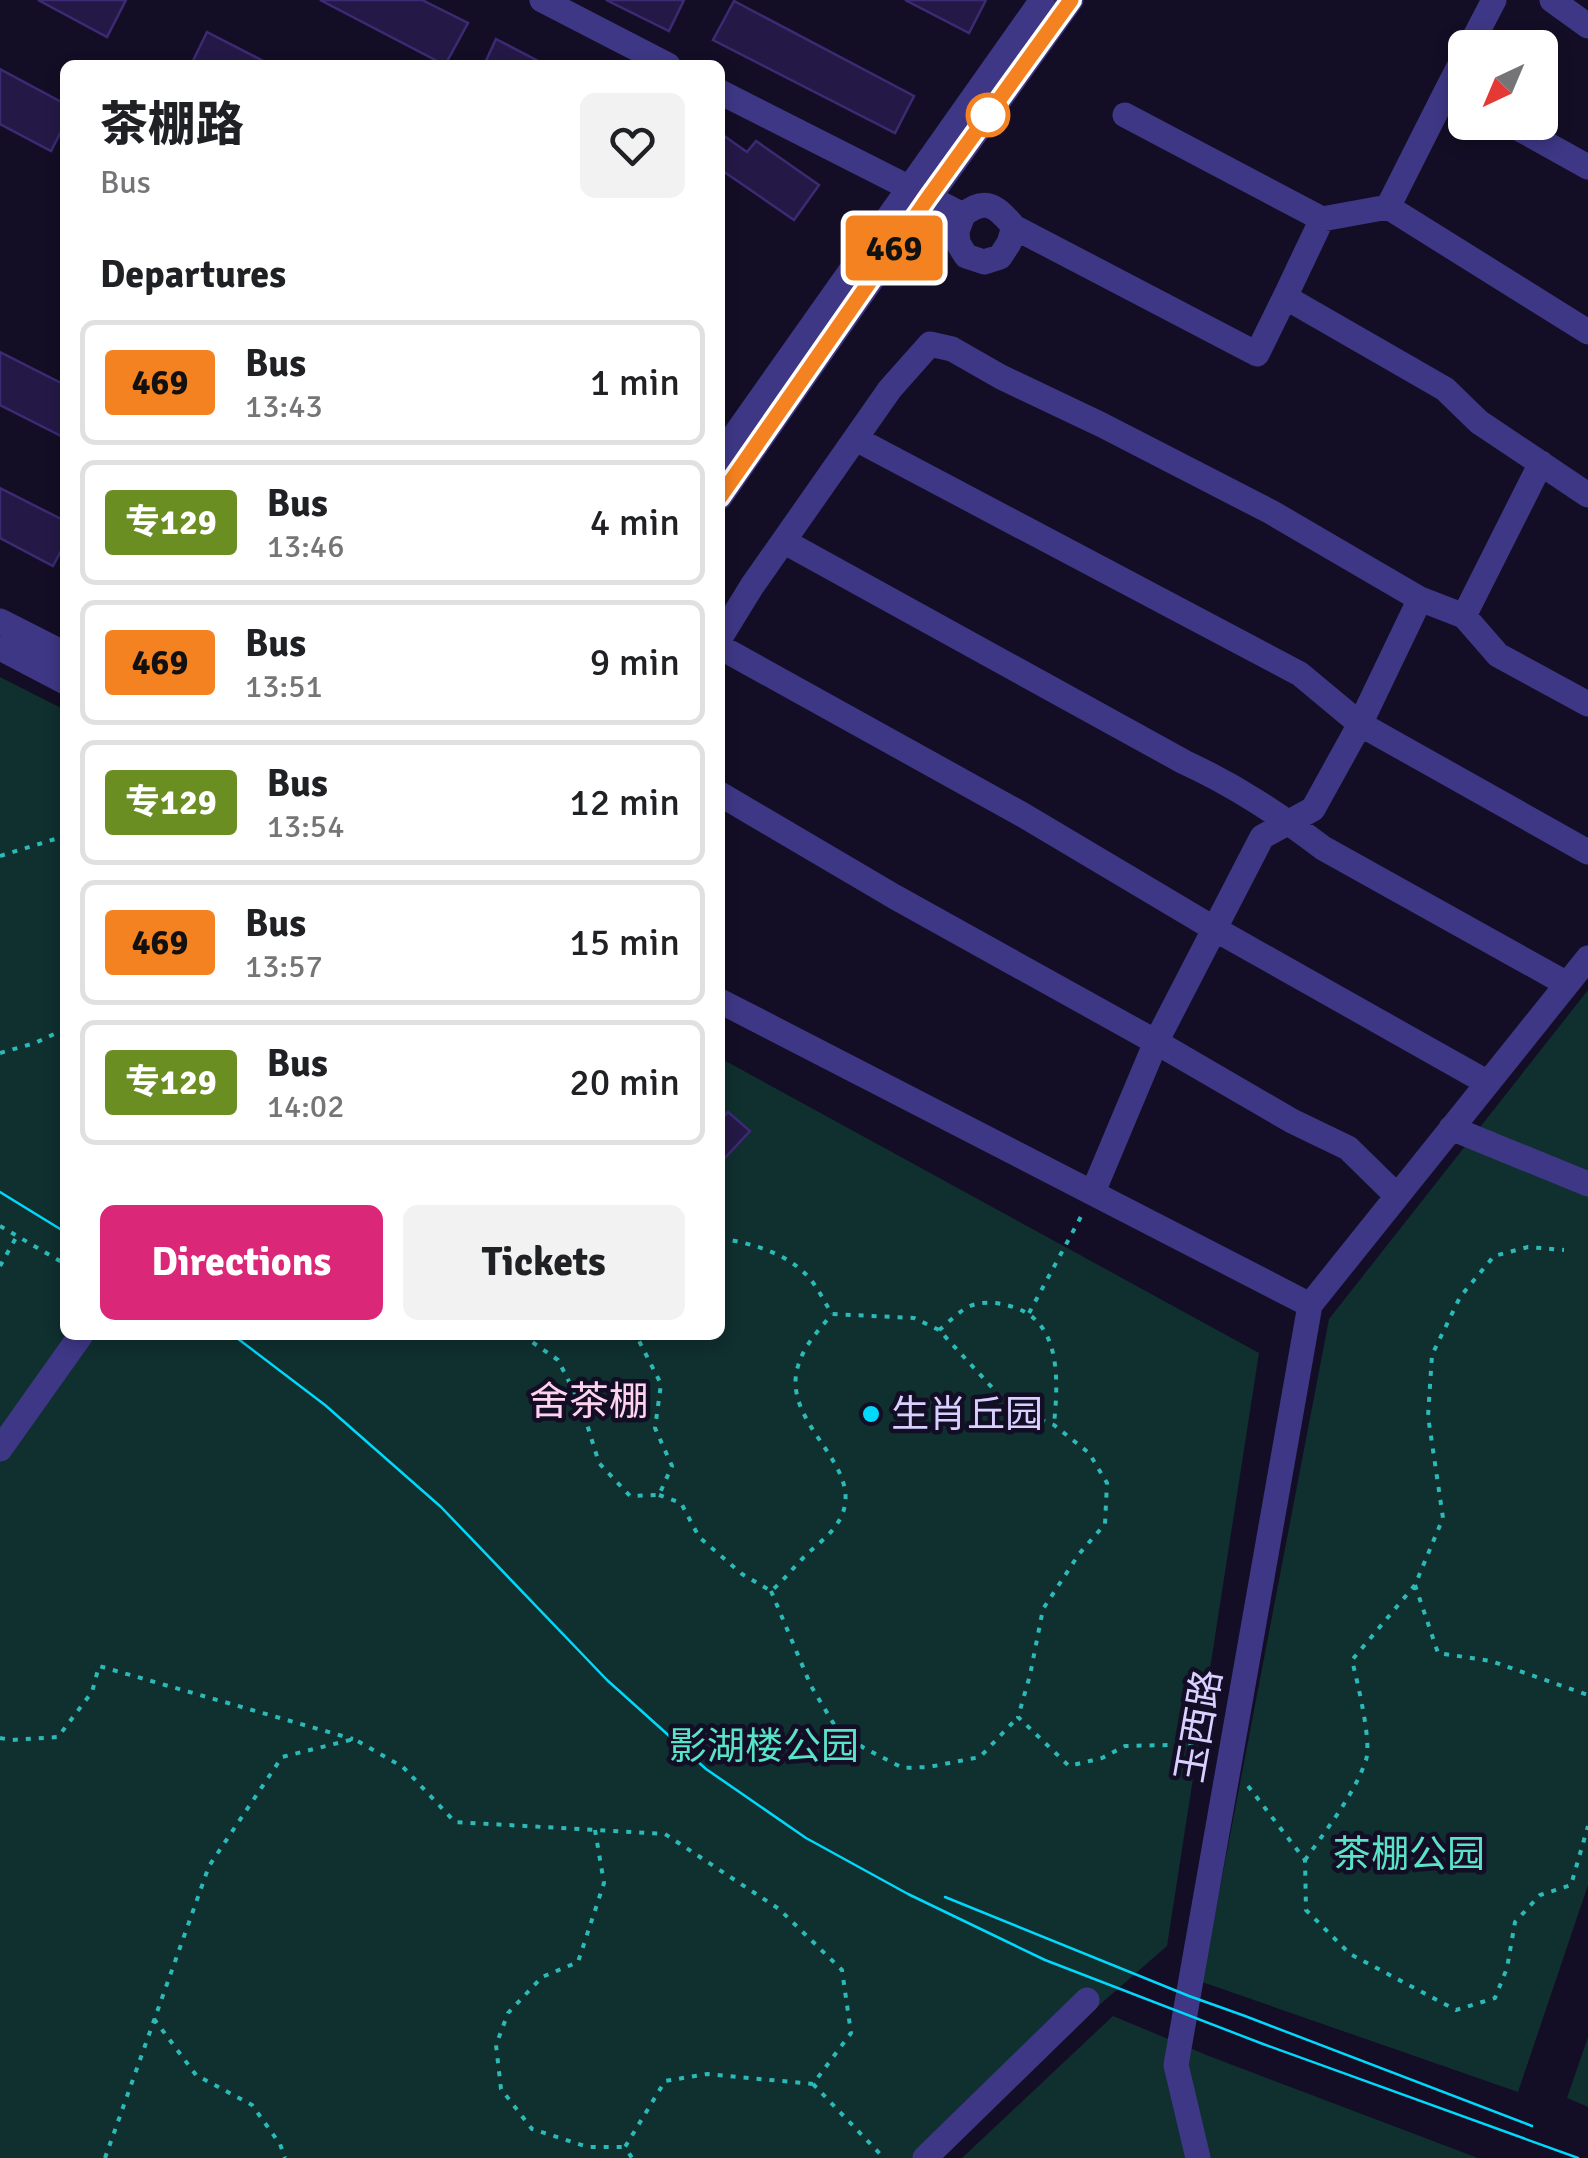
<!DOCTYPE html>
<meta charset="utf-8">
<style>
:root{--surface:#fff;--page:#f2f2f2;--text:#202124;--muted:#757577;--line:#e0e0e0;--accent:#db2777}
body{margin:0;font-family:Signika,"Noto Sans SC",sans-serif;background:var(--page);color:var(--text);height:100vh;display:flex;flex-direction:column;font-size:38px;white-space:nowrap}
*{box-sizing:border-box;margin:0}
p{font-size:32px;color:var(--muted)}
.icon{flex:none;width:55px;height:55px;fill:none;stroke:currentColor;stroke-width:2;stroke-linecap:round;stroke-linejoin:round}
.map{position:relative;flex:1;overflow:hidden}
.side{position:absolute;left:60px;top:60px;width:665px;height:1280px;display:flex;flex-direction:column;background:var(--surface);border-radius:15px;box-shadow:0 5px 15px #0003}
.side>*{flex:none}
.badge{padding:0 20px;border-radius:8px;font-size:35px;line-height:65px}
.needle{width:65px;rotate:224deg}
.tools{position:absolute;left:1448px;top:30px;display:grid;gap:20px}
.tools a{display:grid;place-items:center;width:110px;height:110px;border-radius:15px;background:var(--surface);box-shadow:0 5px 15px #0003;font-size:50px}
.map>.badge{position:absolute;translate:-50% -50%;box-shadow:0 0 0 5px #fff}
h2{padding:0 40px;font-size:38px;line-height:90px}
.round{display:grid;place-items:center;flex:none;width:105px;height:105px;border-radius:15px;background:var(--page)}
.head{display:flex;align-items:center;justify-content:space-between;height:170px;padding:0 40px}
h1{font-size:48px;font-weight:800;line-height:75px}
.cta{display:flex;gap:20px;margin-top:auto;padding:20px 40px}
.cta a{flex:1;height:115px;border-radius:15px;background:var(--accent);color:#fff;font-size:40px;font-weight:800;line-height:115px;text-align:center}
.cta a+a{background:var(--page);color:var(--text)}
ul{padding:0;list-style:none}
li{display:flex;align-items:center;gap:30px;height:125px;margin:0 20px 15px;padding:0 20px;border:5px solid var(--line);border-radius:15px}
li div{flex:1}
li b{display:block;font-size:38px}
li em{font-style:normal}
li .badge{min-width:110px;font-weight:700;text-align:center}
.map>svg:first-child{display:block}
</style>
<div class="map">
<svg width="1588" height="2158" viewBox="0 0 1588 2158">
<rect width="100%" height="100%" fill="#130e25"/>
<path fill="#102f2f" d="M0,677L65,710V1335H720V1058L1259,1353L1167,1946L924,2158H0Z
M1588,990V1885L1518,2092L1202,1982L1329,1319Z
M1113,2016L1209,2056L1478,2158H962Z
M1588,2037V2107L1567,2098Z"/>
<path fill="#241946" stroke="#3c2a73" stroke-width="2.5" d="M38,0H126L107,37Z
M320,0H422L468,23L445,65Z
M606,0H684L669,31Z
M905,0H986L969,33Z
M734,1L914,96L895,133L713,40Z
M207,32L271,65H191Z
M496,39L546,65H484Z
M0,69L65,104V124L51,151L0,124Z
M720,133L747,152L756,141L819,185L794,220L720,169Z
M0,352L65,385V438L0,405Z
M0,488L65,521V543L53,566L0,538Z
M728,1112L750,1131L720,1163V1121Z"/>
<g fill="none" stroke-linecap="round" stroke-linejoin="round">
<path stroke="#2bbab7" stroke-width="4" stroke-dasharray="5 8" stroke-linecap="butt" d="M0,856L65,836
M0,1053L35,1043L65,1029
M0,1226L65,1264
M720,1238C753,1244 789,1253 811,1280C819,1290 825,1303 832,1314L914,1318L939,1330L1011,1408L1054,1425L1089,1453L1107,1483L1105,1524L1079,1554L1043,1609L1030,1675L1018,1717L1069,1766L1102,1758L1125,1746L1213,1744
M0,1266L17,1236
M1029,1313L1084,1211
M939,1330C948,1323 959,1311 970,1306C985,1300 1002,1303 1016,1308C1062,1324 1058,1384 1054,1424
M522,1335L558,1360L581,1405L599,1463L630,1496L659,1495L672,1466L655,1428L661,1384L636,1335
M659,1495L681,1503L699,1537L742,1574L771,1591C783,1581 792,1569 804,1557C816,1545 833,1534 841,1517C866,1465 780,1424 798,1366C804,1345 819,1330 832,1314
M1415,1585L1438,1653L1491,1661L1588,1695
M771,1591L811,1686L838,1731L864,1748L903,1768L929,1767L980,1757L1018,1717
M0,1738L11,1740L58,1737L92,1692L99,1666L353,1739
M1248,1786L1305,1860L1306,1910L1350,1954L1456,2010L1495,1998L1507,1968L1515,1922L1540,1895L1571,1885L1588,1826
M595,1830L604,1883L578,1962L542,1977L508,2013L496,2045L501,2089L532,2129L588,2147H625
M1305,1860C1326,1830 1354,1795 1366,1760C1372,1741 1357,1681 1352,1660L1415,1585L1443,1518L1428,1416L1432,1355L1460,1297L1494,1256L1528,1247L1564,1250
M154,2019L196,2075L252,2105L280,2144L285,2158
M813,2084L884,2158
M105,2158L209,1866L282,1757L354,1739L403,1767L455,1822L665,1834L779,1909L842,1970L851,2033L813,2084L707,2074L665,2081L625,2147L632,2158"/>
<path stroke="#3e3785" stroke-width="25" d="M542,0L668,65
M1552,0L1588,26
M1469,48L1494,0
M1465,55L1447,90L1465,100
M720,92L963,215C986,196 997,207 1014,227L1257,354L1285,297
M1125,115L1322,219L1388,207L1588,332
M1507,122L1588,167
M1388,207L1447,90
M963,215L957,231L958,243L966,256L984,262L1000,257L1009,243L1014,227
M1322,219L1285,297L1445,389L1479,422L1588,495
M856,439L1300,674L1360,724L1313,809L1262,837L1156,1042L1093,1192
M720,456L1042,0
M720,497L928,199L1071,0
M785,542L1184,762C1236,786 1278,814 1323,848L1567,984
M1420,599L1360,724L1588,852
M1464,616L1541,463
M0,621L65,654
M720,638L752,586L890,389L930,344L952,349L1001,377L1102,425L1271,512L1420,599L1464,616L1498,655L1588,704
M720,647L1023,815L1213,928L1488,1083
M0,648L65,682
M720,794L895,897L1156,1042L1292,1121L1348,1148L1397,1196
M720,1001L1310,1305L1588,958
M1451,1128L1588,1184
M0,1449L81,1335
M925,2158L1087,2000
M1198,2158L1176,2065L1310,1305"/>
<path stroke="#00d8fc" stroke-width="2.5" d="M0,1192L65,1232
M233,1335L325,1405L441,1507L607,1680L706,1769L806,1838L908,1894L1045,1960L1263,2044L1578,2158
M945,1897L1189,1996L1245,2016L1532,2126"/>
</g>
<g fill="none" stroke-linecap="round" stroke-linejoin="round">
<g stroke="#fff" stroke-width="22">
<path id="line" d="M720,497L928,198L1071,0"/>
</g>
<use href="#line" stroke="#f58220" stroke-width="15"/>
</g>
<circle fill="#fff" stroke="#f58220" stroke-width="5" cx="988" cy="115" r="20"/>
<circle fill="#00d8fc" stroke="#130e25" stroke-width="4" cx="871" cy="1414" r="10"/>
<g text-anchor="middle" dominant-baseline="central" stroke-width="9" stroke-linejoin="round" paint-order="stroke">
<g font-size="38" fill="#d8d1ff" stroke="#130e25" text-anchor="start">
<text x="891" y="1414">生肖丘园</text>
</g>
<g font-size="38" fill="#d8d1ff" stroke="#130e25">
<text transform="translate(1199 1726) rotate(-80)">玉西路</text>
</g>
<g font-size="38" fill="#59e3c7" stroke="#130e25">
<text x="764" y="1746">影湖楼公园</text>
<text x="1409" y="1854">茶棚公园</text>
</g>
<g font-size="40" fill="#ffd3ed" stroke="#130e25">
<text x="589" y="1402">舍茶棚</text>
</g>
</g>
</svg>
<div class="tools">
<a><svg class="needle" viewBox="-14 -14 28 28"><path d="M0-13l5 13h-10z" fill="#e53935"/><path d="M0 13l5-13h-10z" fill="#757577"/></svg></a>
</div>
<b class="badge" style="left:894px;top:248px;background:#f58220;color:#111">469</b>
<section class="side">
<div class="head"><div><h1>茶棚路</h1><p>Bus</p></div><a class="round"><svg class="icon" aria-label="heart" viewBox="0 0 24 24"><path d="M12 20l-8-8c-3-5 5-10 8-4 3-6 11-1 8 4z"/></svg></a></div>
<h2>Departures</h2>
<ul>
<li><span class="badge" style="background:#f58220;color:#111">469</span><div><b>Bus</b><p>13:43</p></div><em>1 min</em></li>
<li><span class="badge" style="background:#6b8e23;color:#fff">专129</span><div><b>Bus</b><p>13:46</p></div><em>4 min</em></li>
<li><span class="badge" style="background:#f58220;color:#111">469</span><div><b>Bus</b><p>13:51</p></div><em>9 min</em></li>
<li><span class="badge" style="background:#6b8e23;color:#fff">专129</span><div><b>Bus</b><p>13:54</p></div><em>12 min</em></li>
<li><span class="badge" style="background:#f58220;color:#111">469</span><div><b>Bus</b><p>13:57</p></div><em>15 min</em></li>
<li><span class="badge" style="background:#6b8e23;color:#fff">专129</span><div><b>Bus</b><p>14:02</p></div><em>20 min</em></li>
</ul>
<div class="cta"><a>Directions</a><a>Tickets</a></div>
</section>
</div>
